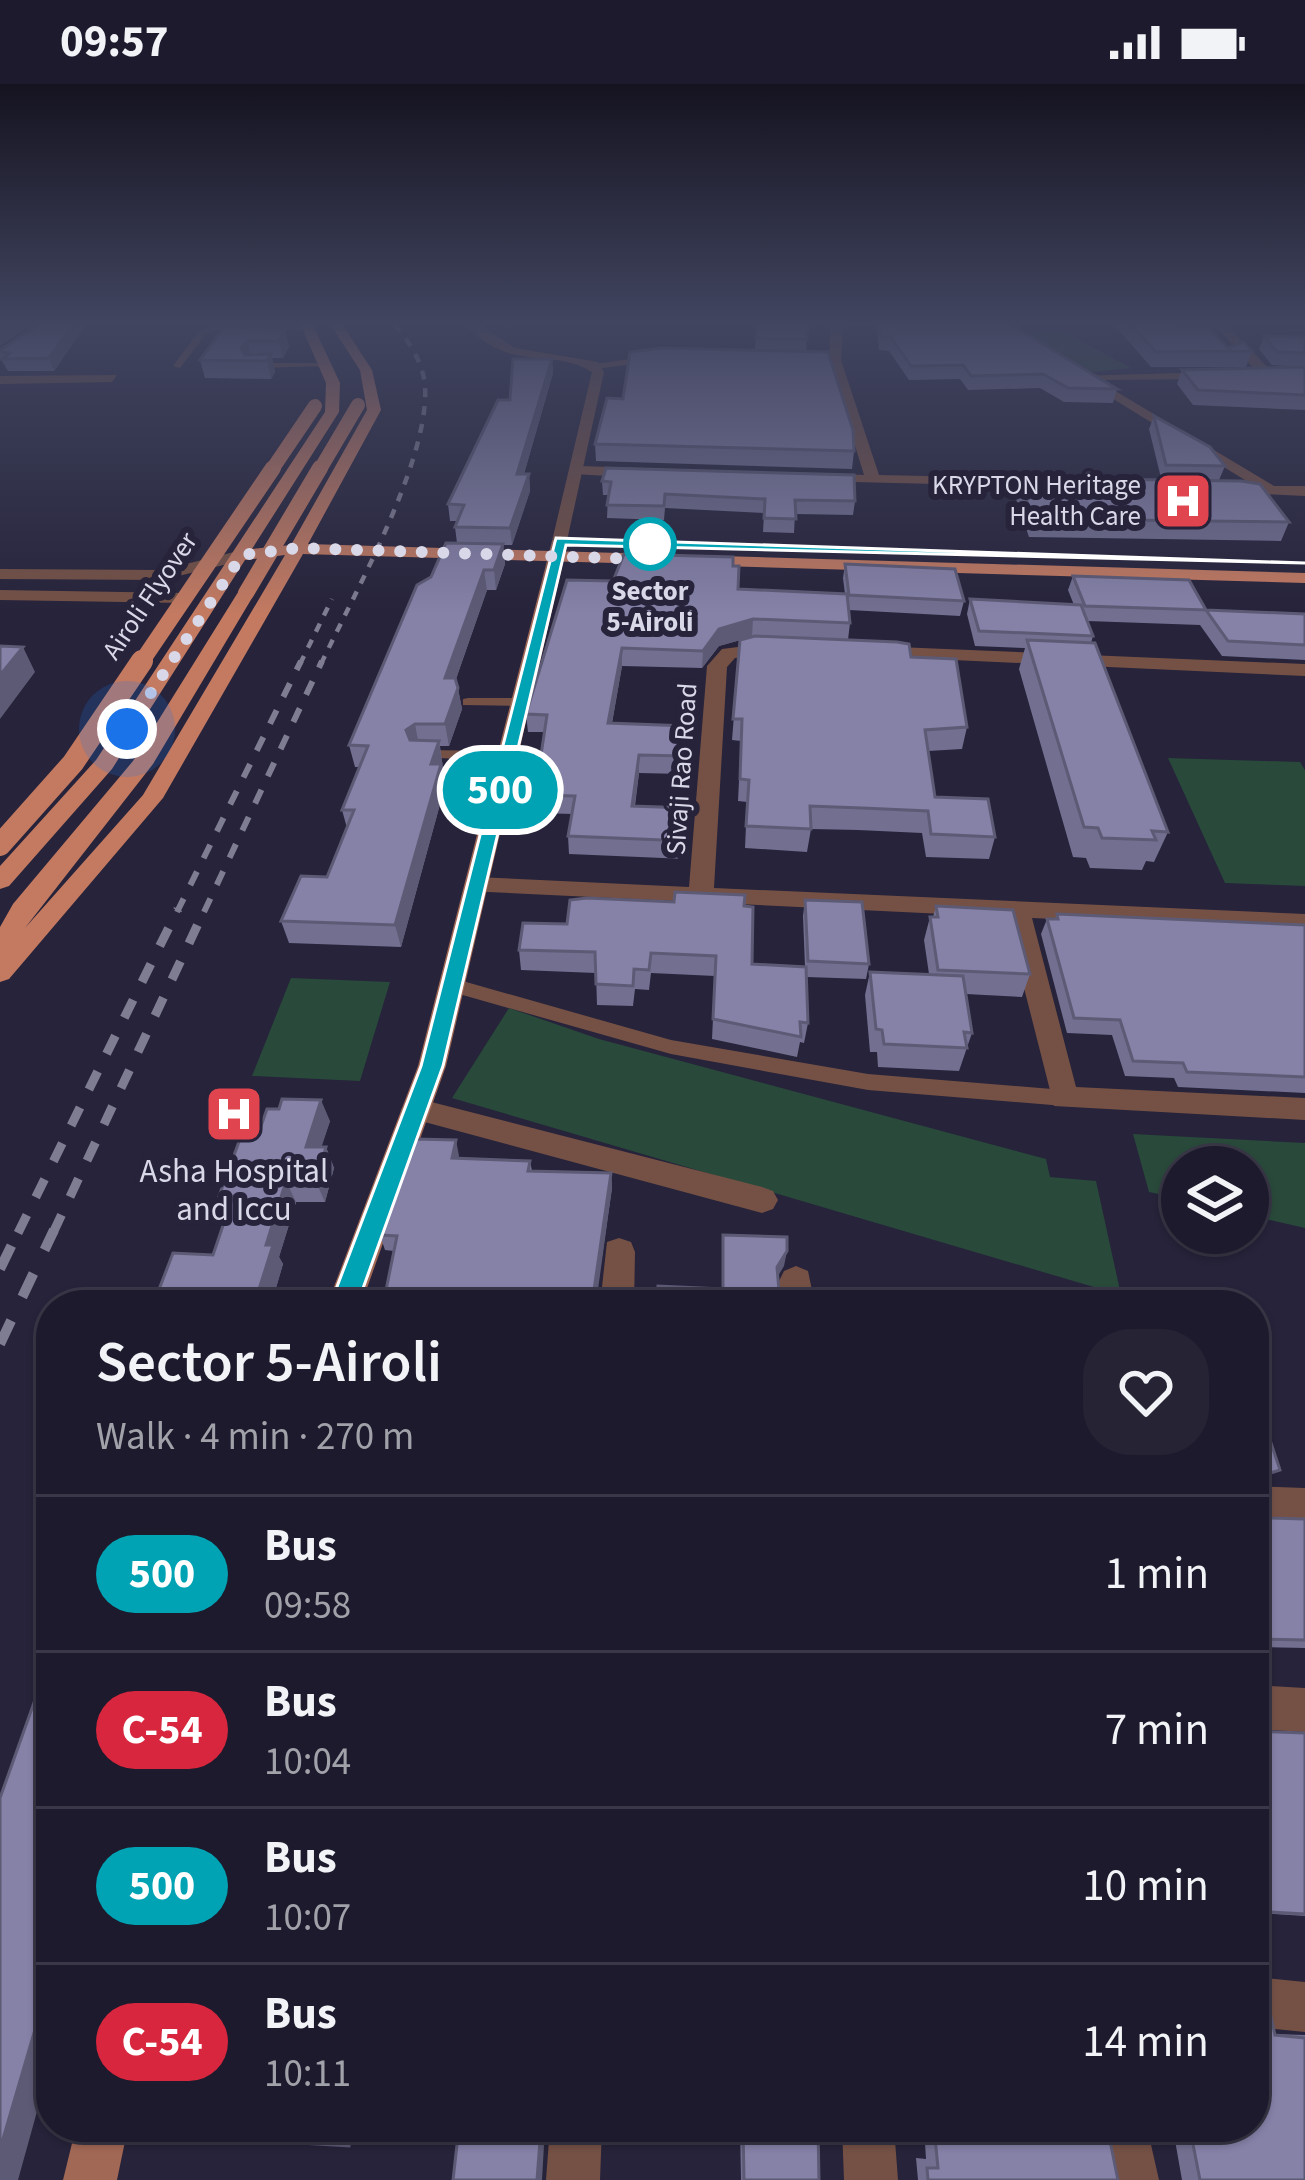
<!DOCTYPE html>
<meta charset="utf-8">
<style>
:root{--surface:#1c1a2c;--page:#252334;--text:#f1f3f6;--muted:#a0a1a9;--line:#3a3848}
body{margin:0;font-family:"Source Sans 3",sans-serif;background:var(--page);color:var(--text);height:100vh;display:flex;flex-direction:column;font-size:45px;white-space:nowrap}
*{box-sizing:border-box;margin:0}
p{font-size:39px;color:var(--muted)}
.icon{flex:none;width:66px;height:66px;fill:none;stroke:currentColor;stroke-width:2;stroke-linecap:round;stroke-linejoin:round}
.map{position:relative;flex:1;overflow:hidden}
.drawer{position:absolute;left:36px;top:1206px;width:1233px;height:852px;display:flex;flex-direction:column;background:var(--surface);border-radius:48px;box-shadow:0 3px 9px #0004,0 0 0 3px var(--line)}
.drawer>*{flex:none}
.badge{padding:0 24px;border-radius:39px;font-size:42px;line-height:78px}
.controls{position:absolute;left:1161px;top:1062px;display:grid;gap:24px}
.controls a{display:grid;place-items:center;width:108px;height:108px;border-radius:50%;background:var(--surface);box-shadow:0 3px 9px #0004,0 0 0 3px var(--line);font-size:60px}
.you{position:absolute;width:60px;height:60px;margin:-30px;border:9px solid #fff;border-radius:50%;background:#1a73e8;box-shadow:0 0 0 18px #1a73e833}
.map>.badge{position:absolute;translate:-50% -50%;box-shadow:0 0 0 6px #fff}
.round{display:grid;place-items:center;flex:none;width:126px;height:126px;border-radius:48px;background:var(--page)}
.summary{display:flex;align-items:center;justify-content:space-between;height:204px;padding:0 60px}
h1{font-size:57px;font-weight:600;line-height:90px}
ul{padding:0;list-style:none}
li{display:flex;align-items:center;gap:36px;height:156px;padding:0 60px;border-top:3px solid var(--line)}
li div{flex:1}
li b{display:block;font-size:45px}
li em{font-style:normal}
li .badge{min-width:132px;font-weight:700;text-align:center}
.status{display:flex;justify-content:space-between;align-items:center;height:84px;padding:0 60px;background:var(--surface);direction:ltr}
.status svg{height:33px;fill:currentColor}
.map>svg:first-child{display:block}
</style>
<div class="status"><b>09:57</b><svg viewBox="0 0 49 12"><path d="M0 12V9h3v3zM5 12V6h3v6zM10 12V3h3v9zM15 12V0h3v12zM26 1h20v11H26zM47 4h2v5h-2z"/></svg></div>
<div class="map">
<svg width="1305" height="2096" viewBox="0 0 1305 2096">
<rect width="100%" height="100%" fill="#26233a"/>
<path fill="#29493b" d="M1061,246L1131,284L1093,288L1025,250Z
M1168,674L1300,678L1305,686V802L1225,799Z
M291,894L390,898L360,997L252,992Z
M509,924L599,955L1046,1075L1050,1093L1096,1097L1121,1211L452,1014Z
M1133,1050L1305,1059V1144L1248,1131V1083H1182V1115L1149,1108Z"/>
<g fill="none" stroke-linecap="round" stroke-linejoin="round">
<path fill="#755145" fill-rule="evenodd" d="M307,241L310,245L214,247L205,251L180,284L173,282L199,247L210,243Z
M252,279H325L329,282L249,284Z
M468,614H521L528,618L521,622L463,621V615Z
M420,666L508,667L516,672L508,677L415,673V667Z
M452,894L671,956L868,990L1064,1006L1074,1014L1064,1022L868,1006L671,970L445,906L443,901L445,896Z"/>
<path fill="#755145" fill-rule="evenodd" d="M831,237L923,240L843,242L841,276L879,391L1058,395L1063,403L813,397L818,389L864,391L829,276Z
M1030,237L971,245L965,241Z
M1211,237H1223L1270,286H1305V294L1097,296L1274,402H1305V412L1221,408L1226,400L1253,401L1076,292L1256,287Z
M671,269L667,276L594,285L588,281Z
M117,291L112,298L0,300V292Z
M578,382L644,384L652,389L644,394L573,390Z
M777,558L784,560V568L735,574L727,583L714,804L1305,830V846L1032,834L1076,1003L1305,1014V1036L1054,1022L1006,833L467,807L464,801L476,793L689,803L707,582L722,565Z
M873,562L1305,580V592L866,572V564Z
M416,1014L762,1103L773,1107L778,1116L773,1125L762,1129L406,1033L401,1025Z
M619,1154L631,1158L635,1168L634,1221H600L607,1158Z
M796,1182L808,1187L815,1221H781L779,1197L784,1187Z
M1254,1402L1305,1404V1442L1254,1440Z
M1254,1601L1305,1604V1648L1254,1645Z
M1254,1893L1305,1898V1948L1254,1943Z
M550,2043H602L600,2096H546Z
M842,2043H894L898,2096H844Z
M1095,2043H1147L1159,2096H1105Z"/>
<path fill="#755145" fill-rule="evenodd" d="M462,237H474L515,264L598,278L604,288L566,461L552,457L592,288C551,262 511,292 462,237Z
M242,466L250,471L248,475L162,496L0,495V485L162,486Z
M0,506L185,509L194,514L185,519L0,516Z"/>
<path fill="#a16855" fill-rule="evenodd" d="M560,452L568,457L446,982L361,1221H327L418,982L552,457Z
M76,2043H128L117,2096H63Z"/>
<path fill="#c37a61" fill-rule="evenodd" d="M299,237H311L340,299L339,328L252,465L291,461L367,326L360,286L328,237H340L372,286L381,326L308,460L1305,489V499L303,470L163,714L9,895L0,898V843L13,820L133,677L240,505H252L255,509L153,680L25,844L143,711L285,471L245,476L112,685L9,802L0,805V782L96,676L325,328L326,299Z"/>
<path stroke="#7f7d91" stroke-width="4.5" stroke-dasharray="9 9" stroke-linecap="butt" d="M300,580L332,515
M321,580C354,510 430,376 425,302C423,277 407,254 391,237"/>
<path stroke="#7f7d91" stroke-width="6" stroke-dasharray="15 15" stroke-linecap="butt" d="M177,828L301,577
M204,828L322,577"/>
<path stroke="#7f7d91" stroke-width="9" stroke-dasharray="20 20" stroke-linecap="butt" d="M18,1149L178,825
M53,1149L205,825"/>
<path stroke="#7f7d91" stroke-width="10" stroke-dasharray="26 26" stroke-linecap="butt" d="M0,1185L19,1146
M0,1260L54,1146"/>
<path stroke="#c37a61" stroke-width="14" d="M271,387L315,322
M319,387L358,321"/>
<path stroke="#c37a61" stroke-width="16" d="M246,509L320,384
M140,580L273,384"/>
<path stroke="#c37a61" stroke-width="22" d="M0,761L73,679L142,577"/>
</g>
<path fill="#726f90" d="M44,237H88L54,287H8L0,274V266Z
M757,237H808L806,267L755,265Z
M878,237H1005L1117,305L1113,319L1064,318L1040,304L968,306L960,295L909,296L889,267L879,266L877,246Z
M1111,237H1171L1175,242L1228,264L1252,267L1246,283H1151Z
M224,243L285,246L289,263L283,274H272L275,288L271,295L205,294L200,276Z
M1264,252L1305,253V283L1272,281L1259,265Z
M552,275L553,289L524,390H529L530,407L512,461H503L505,480L496,506H487L456,595L462,625L449,662H440L445,702L401,863L289,859L281,837L327,793L347,744L342,726L360,683H355L349,661L457,459L455,443L457,437H450L448,420L510,316Z
M1305,283V326L1193,321L1177,300L1182,286Z
M1154,332L1225,382L1219,396L1161,394L1149,345Z
M595,360L854,367L852,385L596,377Z
M1019,394L1289,438L1281,457L1029,453L1015,412Z
M602,397L855,417L853,431L795,430L794,449L763,448L764,429L665,424L664,436L607,434L608,411H603Z
M845,480L964,517L960,532L849,526L850,539L848,556L911,573L967,643L962,665L928,667L935,713L995,753L989,775L926,773L922,749L858,746L811,745L807,768L745,764L747,718L738,717L741,657L732,656L740,556L719,562L702,584L622,582L612,639L686,660L683,690L639,689L635,722L688,724L686,775L569,770L568,752L572,730L537,729L535,711L544,648H528L526,630L613,497L733,482L738,505L845,510L843,494Z
M1073,492L1206,526L1305,530V576L1222,572L1200,541L1087,537L1093,552L1091,559L1168,748L1154,778L1146,777L1142,786L1090,784L1086,774L1073,773L1019,585L1025,564L975,562L967,530L970,515L1074,521L1068,506Z
M805,816L869,880L866,895L806,893L808,939L804,959L800,958L797,973L712,955L715,892L651,889L649,906L635,905L633,922L597,921L596,889L521,886L519,866L567,840L744,822L752,880L805,883L803,832Z
M936,822L1030,890L1022,913L966,910L972,949L959,987L878,983L877,968H870L865,911L870,888L929,890L924,856L930,833H933Z
M1057,830L1305,841V1009L1178,1003L1174,994L1125,992L1112,951L1067,949L1041,850L1047,835H1055Z
M279,1025L330,1037L321,1063H326L334,1084L325,1118H296L279,1173L283,1180L271,1221H153L213,1171L228,1126L219,1112L260,1045Z
M459,1072V1074L530,1077L532,1087L611,1089L612,1104L596,1214L598,1221H383L394,1167L385,1166L380,1151Z
M1254,1308L1269,1434L1305,1435V1564L1254,1563Z
M1254,1647L1305,1649V1832L1256,1829Z
M1274,1950L1305,1951V2096H1182L1173,2045L1168,2043H1254Z
M740,2043H818L819,2096H741Z
M924,2043H1131L1109,2052L1118,2096H918L916,2074L926,2075Z"/>
<path fill="#5d5a75" d="M15,237H38L0,262V246Z
M76,237H88L54,287L49,274Z
M285,246L289,263L283,274L279,257Z
M248,257L252,274L250,277L241,264Z
M271,270L275,288L271,295L267,277Z
M552,275L553,289L519,407L517,390Z
M529,390L530,407L512,461L510,444Z
M503,460L505,480L496,506L494,486Z
M484,486L487,506L449,615L445,594Z
M753,535L752,553L719,562L702,584L703,567L719,545Z
M23,563L35,588L0,635V591Z
M622,564V582L609,656L608,639Z
M458,604L462,625L449,662L445,640Z
M415,640L419,662L410,667L406,646Z
M439,657L445,702L401,863L395,841L431,680Z
M639,671V689L632,740V722Z
M321,1016L330,1037L315,1083L306,1063Z
M456,1056L459,1072L456,1089L452,1074Z
M326,1063L334,1084L325,1118L316,1098Z
M611,1089L612,1104L596,1220L594,1206Z
M286,1097L296,1118L279,1173L283,1180L271,1221H254L266,1161Z
M787,1167L784,1182L775,1197L777,1183Z
M51,1891V1977L18,2096H0V2065Z
M352,2043H364L363,2053L349,2062Z
M541,2043H545L542,2096H537Z"/>
<path fill="#8581a7" stroke="#5d5a75" stroke-width="3" d="M0,237H15L0,246Z
M44,237H76L49,274L2,275L10,269L0,268V266Z
M757,237H808L807,255L756,254Z
M879,237H1005L1117,305L1068,304L1043,290L971,292L963,281L911,282L891,253H881Z
M1128,237H1171L1175,242H1206L1228,264L1243,258L1252,267L1156,268Z
M224,243L285,246L279,257H248L241,264L245,271L271,270L267,277L200,276Z
M1264,252L1305,253V269L1277,268Z
M662,264L828,268L853,346L854,367L595,360L607,314L623,315L630,268Z
M513,275H552L517,390H529L510,444L455,443L464,421L448,420L498,316H510Z
M1305,283V311L1198,306L1182,286Z
M1154,332L1210,363L1225,382L1166,381Z
M606,384L854,391L855,417L795,416L796,435L764,434L765,415L665,410L664,422L607,421L611,398L602,397Z
M1019,394L1241,397L1260,400L1289,438L1033,435Z
M446,459L503,460L494,486H484L445,594H455L458,604L445,640H415L406,646L410,656L439,657L431,680H441L395,841L281,837L301,792L327,793L354,726H342L368,662L349,661L417,501L431,493Z
M624,470L733,473V482H739L738,505L847,510L850,539L753,535L719,545L703,567L622,564L608,639L687,642L684,672L639,671L632,722L688,724L686,757L568,752L575,712L535,711L547,631L526,630L567,496L613,497Z
M845,480L955,485L964,517L849,511Z
M1073,492L1189,496L1206,526L1085,522Z
M970,515L1081,521L1093,552L979,547Z
M1206,526L1305,530V561L1228,557Z
M755,552L897,558L909,560L911,573L956,575L967,643L925,646L935,713L988,715L995,753L931,750L928,727L862,724L810,722L811,745L746,742L749,696L740,695L742,635H733L740,556Z
M1027,556L1095,559L1168,748L1152,747L1156,756L1102,754L1098,744L1084,743Z
M0,562L23,563L0,591Z
M675,808L745,811L744,822L753,823L752,880L806,883L808,939L800,938L801,953L713,935L716,872L651,869L649,886L634,885L633,902L596,900L595,868L519,866L523,839L567,840L570,816L587,814L674,818Z
M805,816L862,818L869,880L808,877Z
M936,822L1013,826L1030,890L938,886L930,833H938Z
M1057,830L1305,841V993L1187,988L1183,979L1133,977L1120,936L1074,934L1047,835H1058Z
M870,888L963,892L972,949L964,948L967,964L884,960L882,946L876,945Z
M282,1015L321,1016L306,1063H326L316,1098L286,1097L266,1161H273L254,1221H153L173,1169L213,1171L233,1112H219L244,1044L260,1045L267,1025H279Z
M415,1055L456,1056L452,1074L530,1077L528,1087L611,1089L594,1206L598,1221H559L560,1215L517,1210L515,1221H383L397,1152L380,1151Z
M723,1151L787,1153V1167L777,1183L779,1207L789,1215L877,1219V1212L923,1213L924,1220L954,1221H657L658,1202L723,1205Z
M1254,1308L1280,1386L1264,1391L1269,1434L1305,1435V1556L1254,1555Z
M51,1571V1891L0,2065V1714Z
M1254,1647L1305,1649V1830L1255,1827L1260,1845H1254Z
M1254,1927L1270,1928L1275,1951L1305,1954V2096H1200L1191,2050L1186,2049L1184,2043H1254Z
M234,2043H352L349,2062L232,2055Z
M459,2043H541L537,2096H453Z
M736,2043H818L819,2096H744L743,2044Z
M934,2043H1131L1132,2046L1109,2052L1118,2096H928L927,2084H938Z"/>
<linearGradient id="sky" x2="0" y2="1"><stop stop-color="#151320"/><stop offset="0.45" stop-color="#414560"/><stop offset="1" stop-color="#414560" stop-opacity="0"/></linearGradient>
<rect width="1305" height="530" fill="url(#sky)"/>
<path fill="#00a3b4" stroke="#fff" stroke-width="3" d="M556,454L1305,479L566,461L443,982L357,1221L344,1233L330,1221L421,982Z"/>
<g fill="none" stroke-linecap="round" stroke-linejoin="round">
<path stroke="#d9d8e8" stroke-width="12" stroke-dasharray="0 21.6" d="M127,645L242,471L298,464L668,476L650,460"/>
</g>
<defs>
<g id="hospital-square" transform="scale(3)"><rect x="-9" y="-9" width="18" height="18" rx="4" fill="#e0444e" stroke="#26233a"/><path d="M-5-5h3v3.5h4V-5h3V5h-3V1.5h-4V5h-3Z" fill="#fff"/></g>
</defs>
<g fill-rule="evenodd">
<use href="#hospital-square" x="1183" y="417"/>
<use href="#hospital-square" x="234" y="1030"/>
</g>
<circle fill="#fff" stroke="#00a3b4" stroke-width="6" cx="650" cy="460" r="24"/>
<g text-anchor="middle" dominant-baseline="central" stroke-width="12" stroke-linejoin="round" paint-order="stroke">
<g font-size="27" fill="#d9d8e8" stroke="#26233a" text-anchor="end">
<text x="1141" y="401">KRYPTON Heritage<tspan x="1141" dy="31">Health Care</tspan></text>
</g>
<g font-size="27" font-weight="bold" fill="#d9d8e8" stroke="#26233a">
<text x="650" y="507">Sector<tspan x="650" dy="31">5-Airoli</tspan></text>
</g>
<g font-size="27" fill="#d9d8e8" stroke="#26233a">
<text transform="translate(150 512) rotate(-56)">Airoli Flyover</text>
<text transform="translate(682 685) rotate(-86)">Sivaji Rao Road</text>
</g>
<g font-size="33" fill="#d9d8e8" stroke="#26233a">
<text x="234" y="1087">Asha Hospital<tspan x="234" dy="38">and Iccu</tspan></text>
</g>
</g>
</svg>
<div class="controls">
<a><svg class="icon" aria-label="layers" viewBox="0 0 24 24"><path d="M12 4l9 5-9 5-9-5zM3 14l9 5 9-5"/></svg></a>
</div>
<div class="you" style="left:127px;top:645px"></div>
<b class="badge" style="left:500px;top:706px;background:#00a3b4;color:#fff">500</b>
<section class="drawer">
<div class="summary"><div><h1>Sector 5-Airoli</h1><p>Walk · 4 min · 270 m</p></div><a class="round"><svg class="icon" aria-label="heart" viewBox="0 0 24 24"><path d="M12 20l-8-8c-3-5 5-10 8-4 3-6 11-1 8 4z"/></svg></a></div>
<ul>
<li><span class="badge" style="background:#00a3b4;color:#fff">500</span><div><b>Bus</b><p>09:58</p></div><em>1 min</em></li>
<li><span class="badge" style="background:#d7263d;color:#fff">C-54</span><div><b>Bus</b><p>10:04</p></div><em>7 min</em></li>
<li><span class="badge" style="background:#00a3b4;color:#fff">500</span><div><b>Bus</b><p>10:07</p></div><em>10 min</em></li>
<li><span class="badge" style="background:#d7263d;color:#fff">C-54</span><div><b>Bus</b><p>10:11</p></div><em>14 min</em></li>
</ul>
</section>
</div>
